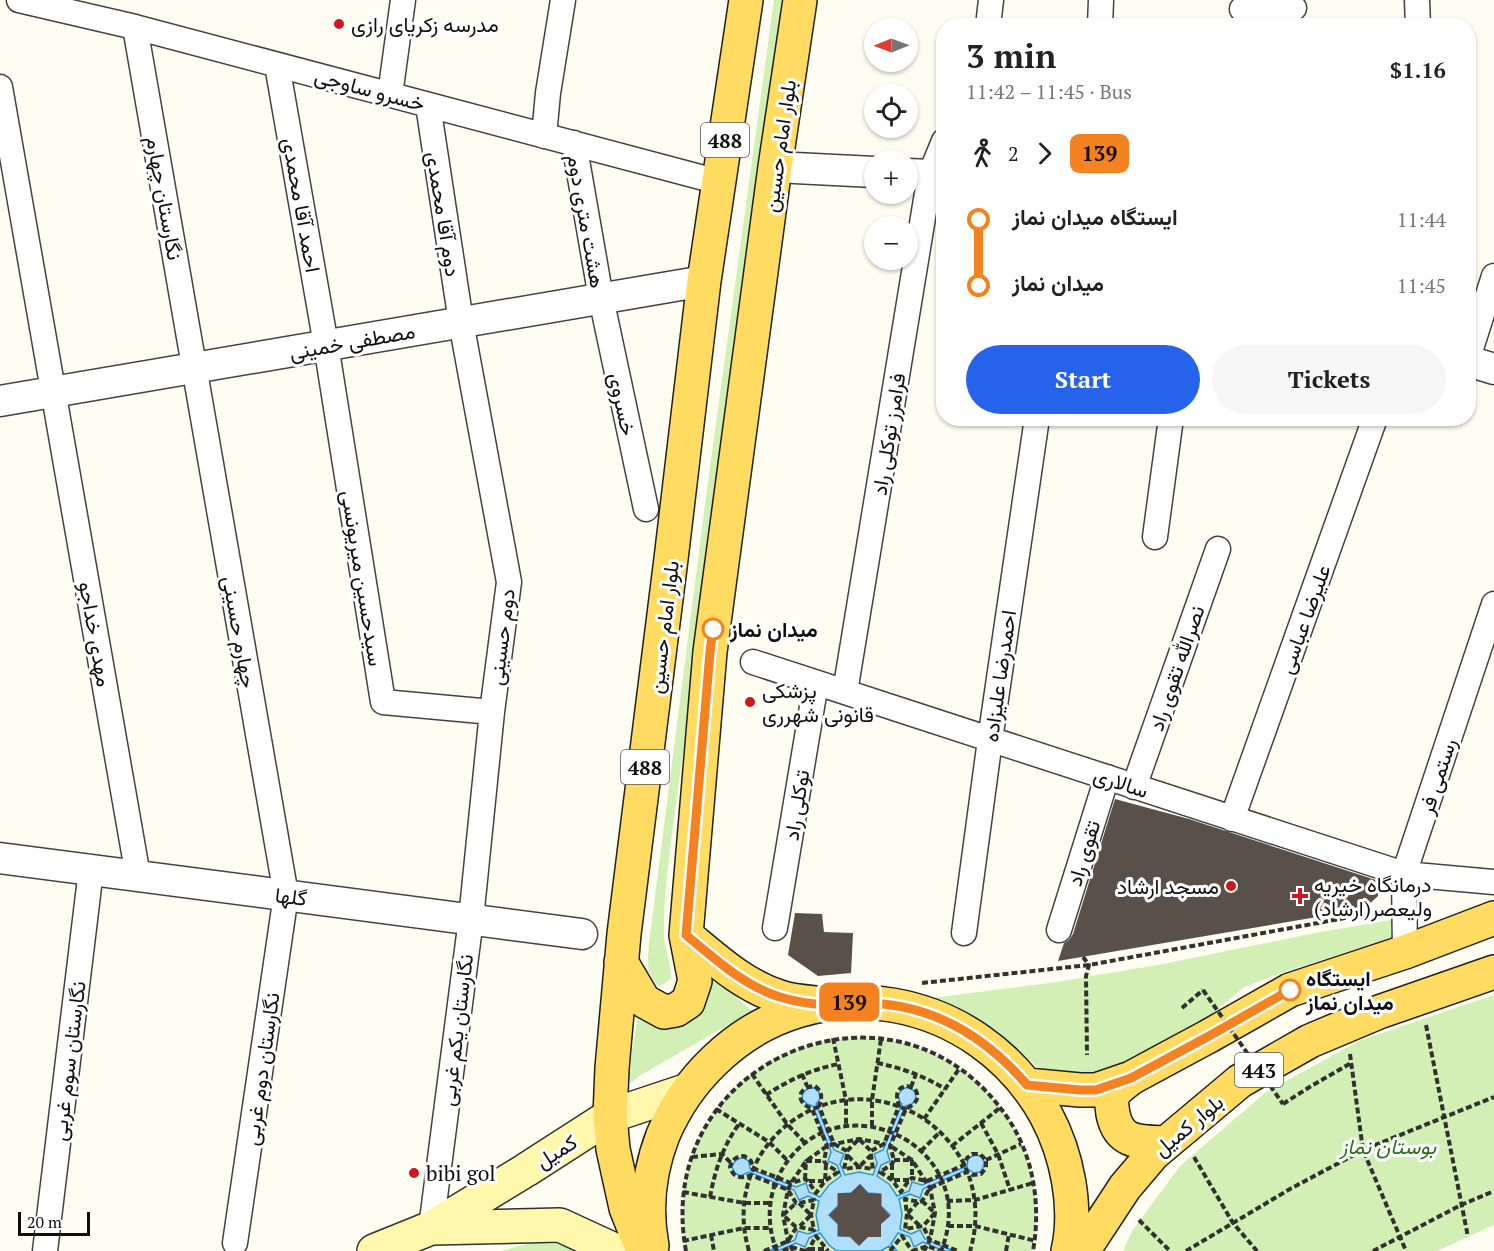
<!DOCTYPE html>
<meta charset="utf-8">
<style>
:root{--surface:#fff;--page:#f6f6f6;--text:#222;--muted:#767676;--accent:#2563eb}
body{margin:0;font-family:"PT Serif",Vazirmatn,serif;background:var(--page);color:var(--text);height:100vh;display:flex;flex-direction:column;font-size:22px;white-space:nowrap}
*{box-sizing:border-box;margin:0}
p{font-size:20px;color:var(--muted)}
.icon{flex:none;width:33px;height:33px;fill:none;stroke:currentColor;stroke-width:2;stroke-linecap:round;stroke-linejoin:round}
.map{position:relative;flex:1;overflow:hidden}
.side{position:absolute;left:936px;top:18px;width:540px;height:408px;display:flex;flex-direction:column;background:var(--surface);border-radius:24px;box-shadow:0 2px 4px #0004}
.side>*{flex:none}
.badge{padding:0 12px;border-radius:9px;font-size:21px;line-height:39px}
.needle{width:39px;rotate:269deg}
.fabs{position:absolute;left:864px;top:18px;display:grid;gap:12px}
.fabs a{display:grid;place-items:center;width:54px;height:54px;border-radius:50%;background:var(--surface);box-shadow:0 2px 4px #0004;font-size:30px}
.scale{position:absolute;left:18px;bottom:15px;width:72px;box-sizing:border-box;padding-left:6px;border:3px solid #0f0f0f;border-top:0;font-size:16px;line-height:21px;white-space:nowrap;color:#0f0f0f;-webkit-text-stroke:4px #fff;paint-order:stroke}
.map>.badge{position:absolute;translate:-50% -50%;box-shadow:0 0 0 3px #fff}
.legs{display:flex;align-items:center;gap:9px;height:66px;padding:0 30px;font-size:20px}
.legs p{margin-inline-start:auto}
.summary{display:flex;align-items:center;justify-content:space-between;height:102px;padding:0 30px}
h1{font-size:33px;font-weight:600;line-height:45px}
.action{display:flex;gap:12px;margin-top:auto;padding:12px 30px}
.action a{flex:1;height:69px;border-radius:36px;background:var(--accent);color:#fff;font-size:24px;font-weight:600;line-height:69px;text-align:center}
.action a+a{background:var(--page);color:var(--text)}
ul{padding:0 30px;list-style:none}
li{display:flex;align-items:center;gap:21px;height:66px;font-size:22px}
li i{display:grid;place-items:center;width:9px;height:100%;margin:0 8px;background:currentColor}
li i::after{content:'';width:15px;height:15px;margin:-8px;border:4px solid;border-radius:50%;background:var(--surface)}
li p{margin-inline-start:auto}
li:first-child i{background:linear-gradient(#0000 50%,currentColor 0)}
li:last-child i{background:linear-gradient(currentColor 50%,#0000 0)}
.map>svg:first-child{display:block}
</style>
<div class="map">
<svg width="1494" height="1251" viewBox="0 0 1494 1251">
<rect width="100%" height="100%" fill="#fffdf1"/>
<path fill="#d2efb6" d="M774,0H784L670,849C667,877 663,906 664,935C665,950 671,963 671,978L664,984L659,986C645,974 648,960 649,943L707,489Z
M1391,920L1392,938L1287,971L1244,987L1179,1042L1098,1075H1047L992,1028L925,999L1050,983L1158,965L1315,933Z
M703,967L752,1011L748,1017L728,1025L639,1076L631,1083L629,1081L628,1075L640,1004L657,1021Z
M1494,995V1225L1437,1251H1123L1132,1231L1180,1166L1266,1092L1361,1040Z
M861,1038C877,1039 892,1040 907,1044C997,1068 1050,1161 1033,1251H686C669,1168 714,1081 794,1050C816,1041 838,1039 861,1038Z
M535,1242L564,1245L575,1251H500Z"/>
<path fill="#b0defd" stroke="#2f93dc" stroke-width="1.5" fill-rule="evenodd" d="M808,1088H814L819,1092L820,1099L816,1104L834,1150L844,1154L840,1164L845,1175L859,1172L873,1175L877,1163L874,1154L883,1150L902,1104L900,1102L898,1096C903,1083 916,1086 916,1099L912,1104L905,1106L887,1151L890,1161L881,1165L877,1176L889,1184L897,1196L909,1191L912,1182L922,1185L967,1166L968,1159C979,1149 990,1161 980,1172L974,1173L968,1169L923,1189L920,1198L910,1194L899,1199L902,1214L900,1229L911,1234L920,1230L925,1239L954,1251H944L923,1242L914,1247L910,1237L898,1233L891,1244L897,1251H894L889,1246L881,1251H837L829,1245L820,1233L809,1238L805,1247L796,1243L778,1251H769L795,1240L798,1231L808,1234L819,1230L816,1215L819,1201L808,1196L799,1200L794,1190L749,1172L740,1176L735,1173L732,1167C735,1158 743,1155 749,1162L750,1169L796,1187L806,1183L809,1192L820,1197L829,1185L841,1176L837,1165L828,1161L831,1152L813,1106L807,1104L802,1099L803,1093ZM860,1185L868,1193L881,1194V1206L890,1215C876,1229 857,1237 838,1236V1224L829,1215L838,1206V1194L851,1193Z"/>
<path fill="#59504a" d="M1115,799L1189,819L1379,881L1378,896L1364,909L1058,961L1064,943L1069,940L1073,934Z
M795,913L822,914L824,932L853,933L851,973L818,976L788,955Z
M860,1184L868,1193L881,1194V1206L890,1216L881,1224V1237H868L859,1246L850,1237L838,1236V1224L829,1215L838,1206V1193H851Z"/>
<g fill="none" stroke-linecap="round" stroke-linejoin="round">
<g stroke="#424242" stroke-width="27">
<path id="minor" d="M19,0L135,27L719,182
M1417,0L1418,26
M1242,9L1294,8
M988,26L991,0
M1100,26L1101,0
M135,27L286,895L235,1243
M277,65L326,345L383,702L492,712
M0,87L138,876
M390,95L403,0
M428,105L461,322L509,582L492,712L471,919L431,1228
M544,136L548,93L563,0
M574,143L601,298L646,509
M1468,358L1494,276
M1155,537L1171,418
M753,662L1404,874L1494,882
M845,692L930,175L944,141
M1134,787L1218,549
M1232,819L1375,418
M775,928L816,683
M1059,930L1107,777
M964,933L990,740L1037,418
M1405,952L1404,874L1494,604
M45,1251L91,870"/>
</g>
<g stroke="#424242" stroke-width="33">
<path id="tertiary" d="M775,167L874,172
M908,174L930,175L944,180
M1468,361L1494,369
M0,401L704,281
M0,858L582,934"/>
</g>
<g stroke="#313131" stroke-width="36">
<path id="secondary" d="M432,1228L560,1225L610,1248L614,1251
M374,1251L431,1228L526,1170L610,1116L688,1090"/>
</g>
<g stroke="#202020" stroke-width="36">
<path id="primary" d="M686,935C715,959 744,986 780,997C791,1001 805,1002 817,1003
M621,962L644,1001L664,1012L676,1010L688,1002L695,981L686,935L710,652L775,167L800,0
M1131,1078C1126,1082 1116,1089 1113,1095C1111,1100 1112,1108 1113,1114C1119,1144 1140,1142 1166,1143
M1027,1085L1080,1090H1096L1131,1078L1209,1036L1290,990L1405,952L1494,918
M652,1246C645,1209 649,1171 663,1135C675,1107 692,1082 714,1061C815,962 979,993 1046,1115C1067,1154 1078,1207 1068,1251
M643,1251L626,1208L613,1149L610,1116L612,1068L624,934L671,559L704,281L746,0
M1083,1251L1125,1187L1153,1154L1240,1081L1310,1041L1379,1012L1494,972"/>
</g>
<path stroke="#313131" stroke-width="4" stroke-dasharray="6 3" stroke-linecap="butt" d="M1083,957L1089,965L1086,976L1087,1055
M922,983L1089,965L1383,911
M1182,1008L1203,990
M1426,1025L1468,1237
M833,1038L846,1100V1127
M1350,1054L1363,1150L1406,1251
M877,1063C902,1068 924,1076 945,1089
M752,1074L787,1124L806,1144
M802,1074L807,1086
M911,1087L916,1074
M766,1095C789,1080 812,1069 839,1064
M1283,1104L1308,1088L1351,1063
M716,1109L769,1142L788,1161
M924,1119L959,1069
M981,1123L998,1154L1010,1190
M872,1126V1100L881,1039
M952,1146L1001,1107
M892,1147L912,1160L930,1188L935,1213L930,1240L924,1251
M847,1151L859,1139L871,1151
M921,1151L940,1132
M848,1156L859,1167L870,1156
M692,1157L722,1154L731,1163
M1194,1157L1233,1223L1257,1251
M894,1160H912V1178
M986,1160L1021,1144
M892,1164V1180H909
M805,1179L806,1161H824
M809,1181H825L826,1164
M683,1192L744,1203H771
M710,1197C715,1170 723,1146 739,1124
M922,1201L935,1213L923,1226
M947,1201L975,1200L1033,1183
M918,1202L907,1214L920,1226
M799,1203L811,1215L800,1226
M1139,1220L1170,1251
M948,1226H975L1036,1241
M796,1227L783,1215L796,1203
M711,1235L714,1251
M683,1241L744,1228H771
M809,1249H825V1250
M686,1251C650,1058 900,955 1009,1120C1034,1158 1041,1206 1033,1251
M749,1251C719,1152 819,1066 912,1112C934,1123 951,1141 963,1162C977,1190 979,1222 970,1251
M764,1251L788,1241L796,1228L799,1227L814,1230L811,1215L814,1200L799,1203H796L788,1190L751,1175C741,1179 733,1178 730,1167C732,1159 737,1156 744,1156L751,1161L753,1168L791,1183L805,1179L808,1181L816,1193L825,1181L838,1172L826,1164L824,1161L827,1146L812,1109C810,1108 804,1105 803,1103C795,1093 806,1086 815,1086C823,1092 822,1098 819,1106L834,1144L847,1151V1155L844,1169L859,1167L873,1169L871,1155V1151L884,1144L899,1106C896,1096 895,1088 907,1086L915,1089C921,1099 915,1104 906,1109L890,1146L894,1160L892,1164L880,1172L892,1180L901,1192L909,1180L912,1178L927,1181L964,1165L967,1158L972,1154H980L986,1160V1168L981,1174L973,1175L967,1172L930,1188L922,1201L919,1202L905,1199L907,1214L905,1229L923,1226L930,1240L958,1251
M777,1251C767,1227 767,1199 779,1175C832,1073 985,1144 941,1251
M783,1251L791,1247L805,1251
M793,1251L788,1241L783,1215L788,1190L791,1183L806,1161L827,1146L834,1144L859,1139L885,1144
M805,1251L809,1249L816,1236L828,1251
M890,1251L902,1236L912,1251
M912,1251L928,1246L939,1251
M1006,1251L1009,1234
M1186,1251L1290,1189L1363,1150L1494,1097
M1373,1251L1461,1205L1494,1191"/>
<use href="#minor" stroke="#fff" stroke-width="24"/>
<use href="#tertiary" stroke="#fff" stroke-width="30"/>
<use href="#secondary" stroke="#fff8ac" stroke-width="33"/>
<use href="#primary" stroke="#ffdc61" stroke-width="33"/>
<path stroke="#313131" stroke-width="4" stroke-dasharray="6 3" stroke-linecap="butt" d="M1203,990L1283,1104"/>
</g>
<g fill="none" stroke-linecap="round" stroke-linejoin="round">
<g stroke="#fff" stroke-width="14">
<path id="line-1" d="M713,629L710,652L686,935C715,959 744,986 780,997C793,1001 812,1004 825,1005C833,1005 840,1003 848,1003C855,1002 863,1002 871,1003C936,1006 986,1037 1027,1085L1080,1090H1096L1131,1078L1209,1036L1290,990"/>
</g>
<use href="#line-1" stroke="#f58220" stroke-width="9"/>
</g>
<g fill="#cf171c" stroke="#fff" stroke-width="2">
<circle cx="339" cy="24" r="6"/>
<circle cx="750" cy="702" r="6"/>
<circle cx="1231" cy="886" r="6"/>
<path d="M1297 887h6v6h6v6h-6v6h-6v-6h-6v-6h6z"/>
<circle cx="414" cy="1173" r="6"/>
</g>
<g fill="#fff" stroke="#f58220" stroke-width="3">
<circle cx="713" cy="629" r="10"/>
<circle cx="1290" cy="990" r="10"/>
</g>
<g text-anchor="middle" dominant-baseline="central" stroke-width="6" stroke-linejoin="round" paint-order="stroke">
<g fill="#fff" stroke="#575757" stroke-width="1.5">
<rect x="701" y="123" width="48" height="34" rx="4.5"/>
<rect x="621" y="750" width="48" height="34" rx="4.5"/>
<rect x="1235" y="1053" width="48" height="34" rx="4.5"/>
</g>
<g font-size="20" font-weight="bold" fill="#0f0f0f">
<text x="725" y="140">488</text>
<text x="645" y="767">488</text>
<text x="1259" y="1070">443</text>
</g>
<g font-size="21" fill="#0f0f0f" stroke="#fff" text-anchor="start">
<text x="351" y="24">مدرسه زکریای رازی</text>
<text x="762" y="690">پزشکی<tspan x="762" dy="24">قانونی شهرری</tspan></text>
<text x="1314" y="884">درمانگاه خیریه<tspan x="1314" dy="24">ولیعصر(ارشاد)</tspan></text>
<text x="1219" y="886" text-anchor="end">مسجد ارشاد</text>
<text x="426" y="1173">bibi gol</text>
</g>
<g font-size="21" fill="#0f0f0f" stroke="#fff">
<text transform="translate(370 89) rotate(15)">خسرو ساوجی</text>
<text transform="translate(779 146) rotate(-82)">بلوار امام حسین</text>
<text transform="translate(165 198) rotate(80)">نگارستان چهارم</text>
<text transform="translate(302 205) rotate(80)">احمد آقا محمدی</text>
<text transform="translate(444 214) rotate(81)">دوم آقا محمدی</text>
<text transform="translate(587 221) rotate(80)">هشت متری دوم</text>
<text transform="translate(352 341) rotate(-10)">مصطفی خمینی</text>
<text transform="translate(623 404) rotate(78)">خسروی</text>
<text transform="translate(888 434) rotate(-81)">فرامرز توکلی راد</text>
<text transform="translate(363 578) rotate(81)">سیدحسین میریونسی</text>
<text transform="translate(1304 619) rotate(-70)">علیرضا عباسی</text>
<text transform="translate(663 627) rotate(-83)">بلوار امام حسین</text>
<text transform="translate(240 632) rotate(80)">چهارم حسینی</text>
<text transform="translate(96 634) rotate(80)">مهدی خداجو</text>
<text transform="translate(501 637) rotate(-83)">دوم حسینی</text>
<text transform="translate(1176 668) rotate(-71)">نصرالله تقوی راد</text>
<text transform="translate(999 676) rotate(-82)">احمدرضا علیزاده</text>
<text transform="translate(1437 776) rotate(-72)">رستمی فر</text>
<text transform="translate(1121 782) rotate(18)">سالاری</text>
<text transform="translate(796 805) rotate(-81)">توکلی راد</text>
<text transform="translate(1083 853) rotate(-73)">تقوی راد</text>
<text transform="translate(291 896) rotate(7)">گلها</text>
<text transform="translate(456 1030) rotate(-83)">نگارستان یکم غربی</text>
<text transform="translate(68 1061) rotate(-83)">نگارستان سوم غربی</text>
<text transform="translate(261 1069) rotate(-82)">نگارستان دوم غربی</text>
<text transform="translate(1188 1125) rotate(-40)">بلوار کمیل</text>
<text transform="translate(556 1151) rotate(-32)">کمیل</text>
</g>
<g font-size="21" font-weight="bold" fill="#0f0f0f" stroke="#fff" text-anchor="start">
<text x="730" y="629">میدان نماز</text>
<text x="1306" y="978">ایستگاه<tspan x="1306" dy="24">میدان نماز</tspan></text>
</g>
<g font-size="21" font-style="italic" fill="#286f18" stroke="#fff">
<text x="1388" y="1146">بوستان نماز</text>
</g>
</g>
</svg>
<div class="fabs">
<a><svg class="needle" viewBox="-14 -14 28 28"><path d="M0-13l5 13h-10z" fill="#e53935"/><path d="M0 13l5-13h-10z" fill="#767676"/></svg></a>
<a><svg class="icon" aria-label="locate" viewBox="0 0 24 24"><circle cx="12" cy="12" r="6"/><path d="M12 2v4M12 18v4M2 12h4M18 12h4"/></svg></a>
<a>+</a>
<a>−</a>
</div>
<div class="scale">20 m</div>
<b class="badge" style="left:849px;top:1002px;background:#f58220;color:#111">139</b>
<section class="side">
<div class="summary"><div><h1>3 min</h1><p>11:42 – 11:45 · Bus</p></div><b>$1.16</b></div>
<div class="legs"><svg class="icon" aria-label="walk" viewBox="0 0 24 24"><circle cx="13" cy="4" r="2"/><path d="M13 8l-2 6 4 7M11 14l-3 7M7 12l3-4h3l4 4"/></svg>2<svg class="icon" aria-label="forward" viewBox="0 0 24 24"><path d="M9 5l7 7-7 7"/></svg><b class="badge" style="background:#f58220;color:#111">139</b></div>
<ul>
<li><i style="color:#f58220"></i><b>ایستگاه میدان نماز</b><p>11:44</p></li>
<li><i style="color:#f58220"></i><b>میدان نماز</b><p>11:45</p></li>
</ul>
<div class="action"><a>Start</a><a>Tickets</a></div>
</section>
</div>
